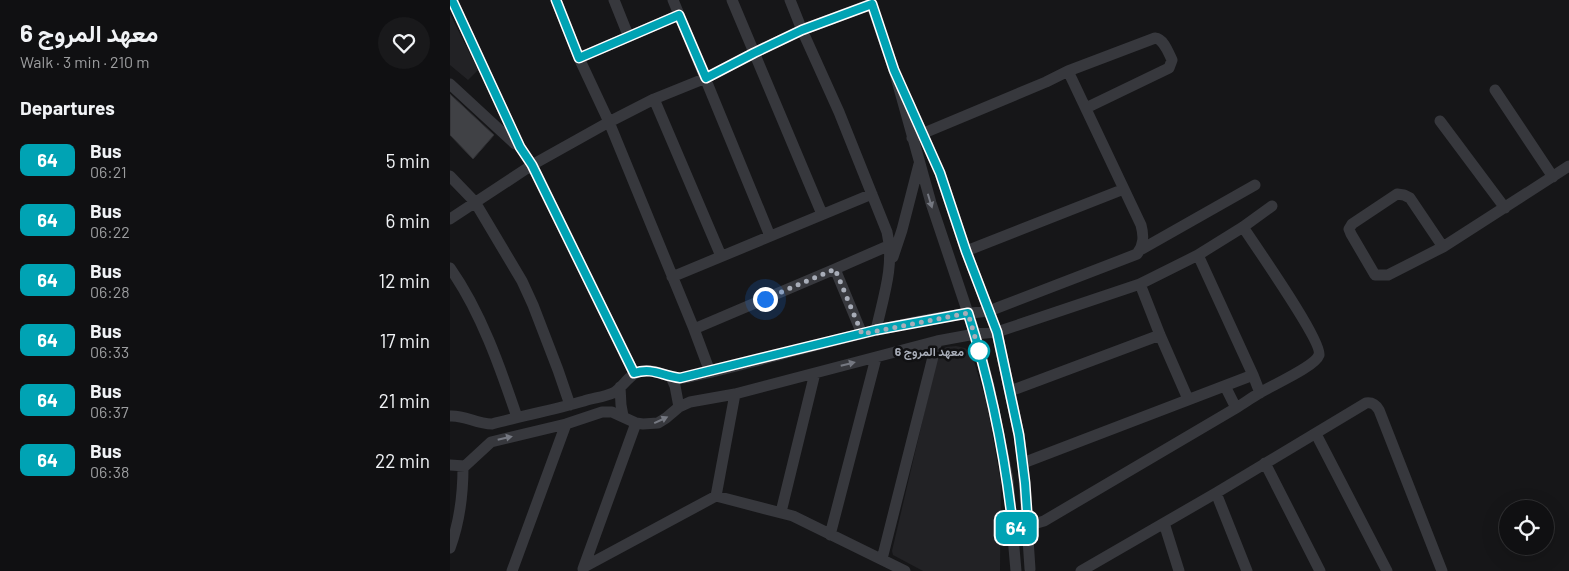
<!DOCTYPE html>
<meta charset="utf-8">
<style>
:root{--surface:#101012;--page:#19191b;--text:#f1f3f6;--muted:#9c9d9f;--line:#303032}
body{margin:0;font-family:Barlow,Vazirmatn,sans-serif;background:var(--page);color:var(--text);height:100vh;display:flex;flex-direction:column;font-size:19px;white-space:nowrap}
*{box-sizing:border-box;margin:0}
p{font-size:16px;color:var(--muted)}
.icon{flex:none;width:28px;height:28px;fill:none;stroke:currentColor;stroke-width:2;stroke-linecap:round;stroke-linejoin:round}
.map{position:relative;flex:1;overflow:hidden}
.details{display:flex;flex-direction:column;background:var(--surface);width:450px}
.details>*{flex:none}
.badge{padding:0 10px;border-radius:8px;font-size:18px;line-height:32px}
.buttons{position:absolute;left:1049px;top:500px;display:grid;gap:10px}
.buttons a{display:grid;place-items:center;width:55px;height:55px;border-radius:50%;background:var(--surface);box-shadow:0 5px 20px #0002,0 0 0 1px var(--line);font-size:25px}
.you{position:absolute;width:25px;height:25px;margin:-12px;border:4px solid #fff;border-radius:50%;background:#1a73e8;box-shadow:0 0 0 8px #1a73e833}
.map>.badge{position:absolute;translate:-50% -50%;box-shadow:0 0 0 2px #fff}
h2{padding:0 20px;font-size:19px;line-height:45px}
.round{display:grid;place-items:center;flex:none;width:52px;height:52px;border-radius:26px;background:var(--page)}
.overview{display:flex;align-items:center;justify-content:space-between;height:85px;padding:0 20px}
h1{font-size:24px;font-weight:700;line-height:38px}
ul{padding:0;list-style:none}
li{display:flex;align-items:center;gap:15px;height:60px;padding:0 20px}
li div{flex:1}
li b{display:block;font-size:19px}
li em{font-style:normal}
li .badge{min-width:55px;font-weight:700;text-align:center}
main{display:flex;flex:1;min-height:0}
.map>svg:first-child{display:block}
</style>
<main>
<section class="details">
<div class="overview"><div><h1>معهد المروج 6</h1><p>Walk · 3 min · 210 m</p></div><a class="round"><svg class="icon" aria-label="heart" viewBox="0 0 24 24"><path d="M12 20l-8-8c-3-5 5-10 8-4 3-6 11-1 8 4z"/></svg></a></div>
<h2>Departures</h2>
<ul>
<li><span class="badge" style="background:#00a3b4;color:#fff">64</span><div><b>Bus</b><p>06:21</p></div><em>5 min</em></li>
<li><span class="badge" style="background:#00a3b4;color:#fff">64</span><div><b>Bus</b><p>06:22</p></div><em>6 min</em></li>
<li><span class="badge" style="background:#00a3b4;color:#fff">64</span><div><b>Bus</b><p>06:28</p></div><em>12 min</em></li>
<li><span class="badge" style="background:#00a3b4;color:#fff">64</span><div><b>Bus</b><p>06:33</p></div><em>17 min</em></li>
<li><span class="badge" style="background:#00a3b4;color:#fff">64</span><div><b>Bus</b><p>06:37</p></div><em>21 min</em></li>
<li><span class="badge" style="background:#00a3b4;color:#fff">64</span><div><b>Bus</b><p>06:38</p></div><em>22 min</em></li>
</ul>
</section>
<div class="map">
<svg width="1119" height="571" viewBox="0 0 1119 571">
<rect width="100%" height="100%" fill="#161618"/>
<path fill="#222225" d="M0,14L28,70L18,80L0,65Z
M506,346L515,348L522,355L537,404L551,483L550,571H473L443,555L442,551L488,354L496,347Z"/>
<path fill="#404145" stroke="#303034" d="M0,94L44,135L23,159L0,135Z"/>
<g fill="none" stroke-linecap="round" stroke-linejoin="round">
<path stroke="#37383d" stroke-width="11" d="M2,0L70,147L82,165L184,373
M106,0L129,58L159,122L244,329L260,372
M164,0L178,35
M223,0L320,236
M282,0L372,214
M340,0L352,30L389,112L437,232C445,265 433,298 426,330
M420,0L444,70L481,203L525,334L539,386L558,479L566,571
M129,58L229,15
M618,71L705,38C714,39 718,52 722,60L719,68L636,108
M0,84L65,144
M1045,90L1103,177
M204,99L271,256
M458,101L490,173L516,251L547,332L569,435L573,463L580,569
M990,121L1055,208
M0,176L25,202L72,281L83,305L108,370L120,405
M0,219L82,165L159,122L204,99L256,78L304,53L352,30L421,4
M993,247L960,198L954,195L947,194L902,224L899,229L901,234L925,275H938L993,247L1119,166
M692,249L805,185
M516,251L674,189
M748,255L803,375L810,393
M443,257L452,230L469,164
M0,268C31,312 50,367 67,417
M385,269L412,334
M222,277L422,194
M690,284L710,335L738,399
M244,329L385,269L440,245
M221,377L225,386L229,407
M775,386L786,408
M170,387L171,405L173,416
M560,391L710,335
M0,416C15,415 26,424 42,424C72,416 103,410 134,401C143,398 154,397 163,393C174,387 179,373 192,371C207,368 219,380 233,378C261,373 289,365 317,358C390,339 464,318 539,311L687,254C694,245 694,236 691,225L618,71L596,82L462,138
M866,434L937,571
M573,463L803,375
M815,463L870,571
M0,465L15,466L41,442L116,424L152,412H162L186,423L193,424L208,423L216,418L229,407L240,402L285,394L487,341L525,334L547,332L690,284L748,255L793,227L822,206
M766,493L797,571
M266,496L285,394
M331,512L365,373
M714,523L729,571
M573,527L594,521L786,408C793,404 801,398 808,394C820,386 865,367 869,355C873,342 804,244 793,227
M380,535L426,358
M0,548C10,521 13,496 13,467
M432,559L487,341
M134,567L266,496L343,516L455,571
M133,569L186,423
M62,571L116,424
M631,571L766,493L916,403C923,402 926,405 929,410L992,571"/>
</g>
<defs><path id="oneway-solid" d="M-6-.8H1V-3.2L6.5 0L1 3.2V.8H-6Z" transform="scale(1.25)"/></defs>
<g fill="#757881">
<use href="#oneway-solid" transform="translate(480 201) rotate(73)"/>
<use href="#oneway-solid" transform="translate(398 364) rotate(-14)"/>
<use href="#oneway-solid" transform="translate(211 420) rotate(-25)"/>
<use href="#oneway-solid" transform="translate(55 438) rotate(-13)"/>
</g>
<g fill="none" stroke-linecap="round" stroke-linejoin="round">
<g stroke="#fff" stroke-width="11">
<path id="line" d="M2,0L70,147L82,165L184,373C203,367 212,376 230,378L426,330L518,313C541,385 555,454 563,529L578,526L575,483L569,435L547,332L516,251L490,173L444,70L422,4L352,30L304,53L256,78L229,15L129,58L106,0"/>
</g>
<use href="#line" stroke="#00a3b4" stroke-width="8"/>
<path stroke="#a8adb8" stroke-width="5" stroke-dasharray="0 9" d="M315,299L385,269L412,334L518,313L529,351"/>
</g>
<circle fill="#fff" stroke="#00a3b4" stroke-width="2.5" cx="529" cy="351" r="10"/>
<g text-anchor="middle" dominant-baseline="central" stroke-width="5" stroke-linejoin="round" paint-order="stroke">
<g font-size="12" font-weight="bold" fill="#a8adb8" stroke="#111113" text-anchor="end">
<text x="514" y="351">معهد المروج 6</text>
</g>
</g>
</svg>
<div class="buttons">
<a><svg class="icon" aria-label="locate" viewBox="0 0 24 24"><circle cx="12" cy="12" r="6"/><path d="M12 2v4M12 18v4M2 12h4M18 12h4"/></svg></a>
</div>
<div class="you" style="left:315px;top:299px"></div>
<b class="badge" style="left:566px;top:528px;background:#00a3b4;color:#fff">64</b>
</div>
</main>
